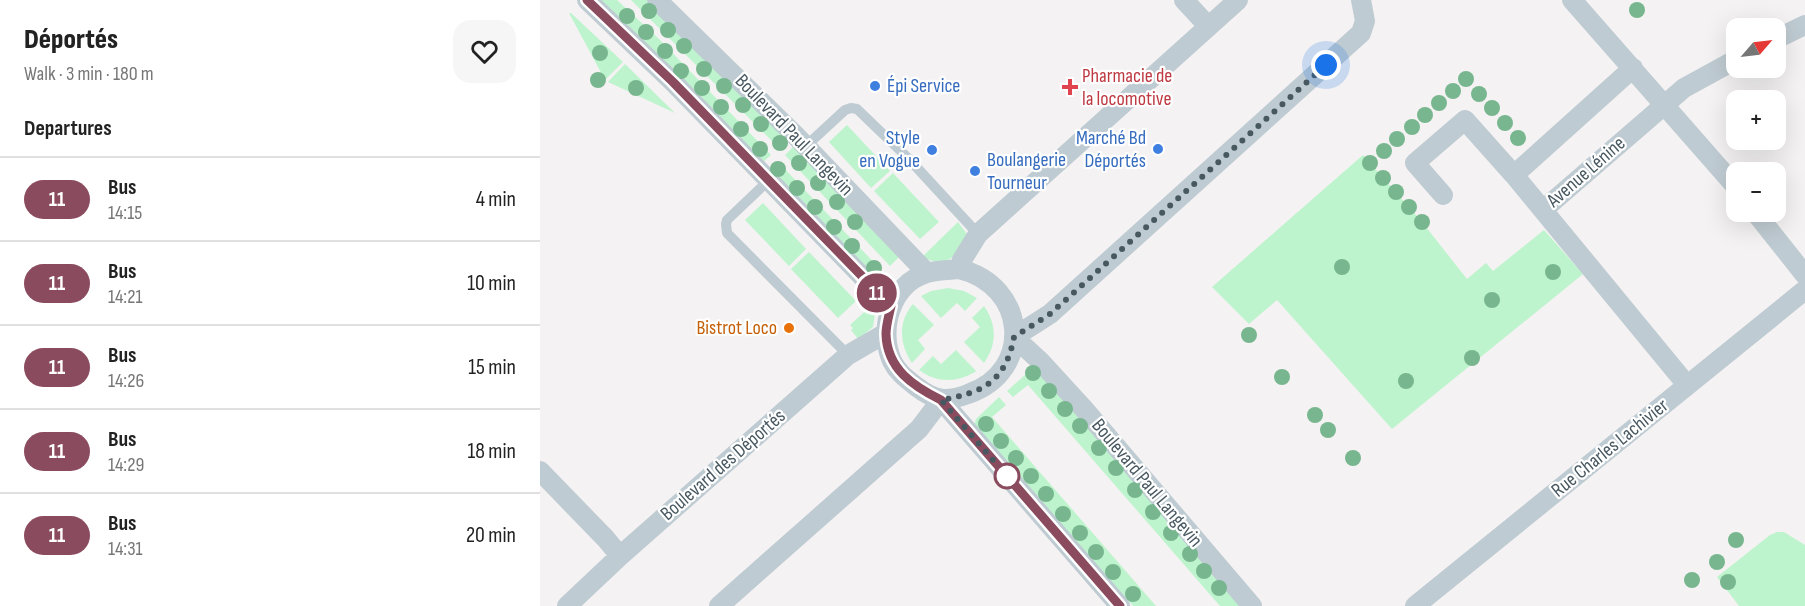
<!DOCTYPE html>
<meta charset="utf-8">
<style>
:root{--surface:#fff;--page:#f6f6f6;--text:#222;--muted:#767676;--line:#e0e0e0}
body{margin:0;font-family:"Sofia Sans Condensed",sans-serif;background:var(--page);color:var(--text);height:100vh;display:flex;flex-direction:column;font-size:22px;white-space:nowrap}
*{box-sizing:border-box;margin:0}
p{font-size:20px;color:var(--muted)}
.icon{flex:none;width:33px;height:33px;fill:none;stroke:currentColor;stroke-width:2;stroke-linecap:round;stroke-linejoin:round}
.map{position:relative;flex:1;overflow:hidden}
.panel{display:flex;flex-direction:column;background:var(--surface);width:540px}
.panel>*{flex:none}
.badge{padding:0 12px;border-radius:20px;font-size:21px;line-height:39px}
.needle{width:39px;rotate:62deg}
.tools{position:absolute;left:1186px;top:18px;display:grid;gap:12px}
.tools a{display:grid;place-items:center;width:60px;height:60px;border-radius:12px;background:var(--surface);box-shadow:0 6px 24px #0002;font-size:30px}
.you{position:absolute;width:30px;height:30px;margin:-15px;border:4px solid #fff;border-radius:50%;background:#1a73e8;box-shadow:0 0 0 9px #1a73e833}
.map>.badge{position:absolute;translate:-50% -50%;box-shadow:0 0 0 3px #fff}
h2{padding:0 24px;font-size:22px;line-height:54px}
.round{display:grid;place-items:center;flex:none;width:63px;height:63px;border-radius:18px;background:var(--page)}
.headline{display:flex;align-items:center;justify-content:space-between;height:102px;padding:0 24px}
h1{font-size:28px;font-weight:800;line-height:45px}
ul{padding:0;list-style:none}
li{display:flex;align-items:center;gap:18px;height:84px;padding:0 24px;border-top:2px solid var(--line)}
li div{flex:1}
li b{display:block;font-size:22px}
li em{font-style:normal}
li .badge{min-width:66px;font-weight:700;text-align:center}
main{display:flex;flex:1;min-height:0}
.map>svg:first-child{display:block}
</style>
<main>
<section class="panel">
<div class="headline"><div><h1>Déportés</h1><p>Walk · 3 min · 180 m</p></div><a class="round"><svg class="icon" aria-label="heart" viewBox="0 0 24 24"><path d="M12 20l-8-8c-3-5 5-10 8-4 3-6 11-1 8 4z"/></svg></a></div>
<h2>Departures</h2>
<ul>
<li><span class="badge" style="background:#8b4b5f;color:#fff">11</span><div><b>Bus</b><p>14:15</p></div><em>4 min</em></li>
<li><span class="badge" style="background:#8b4b5f;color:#fff">11</span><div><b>Bus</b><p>14:21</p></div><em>10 min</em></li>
<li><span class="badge" style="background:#8b4b5f;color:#fff">11</span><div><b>Bus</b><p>14:26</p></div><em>15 min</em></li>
<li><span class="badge" style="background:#8b4b5f;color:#fff">11</span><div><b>Bus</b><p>14:29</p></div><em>18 min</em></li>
<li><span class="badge" style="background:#8b4b5f;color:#fff">11</span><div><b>Bus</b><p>14:31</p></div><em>20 min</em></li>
</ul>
</section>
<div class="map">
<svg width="1265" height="606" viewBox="0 0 1265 606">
<rect width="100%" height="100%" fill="#f4f2f2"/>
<path fill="#bef4cd" d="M58,0H77L119,39L231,155L222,163Z
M91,0H109L248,140L239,148Z
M29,13H31L83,62L65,80Z
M85,64L135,113L68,82Z
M307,125L350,171L331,188L289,142Z
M254,146L359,257L350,266L245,155Z
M823,155L882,222L927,279L946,263L953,271L1004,230L1043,274L852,429L737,300L709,324L672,287Z
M238,162L343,272L334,281L229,170Z
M353,173L399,222L380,239L334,191Z
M223,203L266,249L249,266L205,220Z
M418,222L429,237C417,256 407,269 382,257Z
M269,252L316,301L298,318L251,269Z
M408,288L424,291L437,298L425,311L417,303L401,318L381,296L391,291Z
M333,304L335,314L333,327L318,339L311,330L313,328L310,325Z
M373,304L394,325L378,340L385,349L372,363C359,344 358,321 373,304Z
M444,306C457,324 457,345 444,363L424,342L440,327L432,318Z
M416,350L436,371L435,372C416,383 397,383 379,370L393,356L401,364Z
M495,366L704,606H680L488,385L473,397L467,391Z
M459,397L466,405L452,417L616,606H593L434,425L436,419Z
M1237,532H1244L1265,545V606H1199L1177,577L1230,535Z"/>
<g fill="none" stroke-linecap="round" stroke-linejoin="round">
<path stroke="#bfcbd2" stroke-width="10" d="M266,146L305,110L311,108L317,109L368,158L438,234
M228,181L187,220L186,224L187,233L308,355"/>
<path stroke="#bfcbd2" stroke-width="20" d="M47,0L133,82L351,306
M117,0L256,136L387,273
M644,0L668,26
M1032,0L1197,188
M1236,39L1265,25
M974,175L1093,68
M903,195L875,163L925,120L974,175L1147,385
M1003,210L1144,88L1197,59
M1215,212L1265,275
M419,269C487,285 495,371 428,394C407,402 395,401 377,387C367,379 358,373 352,361C338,329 351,284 387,273C396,270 409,270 419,269Z
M419,269L422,260L438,234L698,0
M474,337L510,314L821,33L825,21L821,0
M474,337L500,361L544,409L712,606
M401,400L580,606
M0,471L66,539L80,556
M27,606L80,556L308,355L346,333
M179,606L379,429L401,400
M875,606L1265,290"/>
</g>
<g fill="#77b68e">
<circle cx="1097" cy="10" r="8"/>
<circle cx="109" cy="11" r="8"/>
<circle cx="87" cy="16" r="8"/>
<circle cx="128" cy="30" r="8"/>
<circle cx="106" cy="32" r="8"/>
<circle cx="144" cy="46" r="8"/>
<circle cx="125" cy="51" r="8"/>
<circle cx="60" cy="53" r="8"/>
<circle cx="164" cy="69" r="8"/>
<circle cx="141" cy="71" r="8"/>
<circle cx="926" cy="79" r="8"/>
<circle cx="58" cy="80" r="8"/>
<circle cx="184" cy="86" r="8"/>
<circle cx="96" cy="88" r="8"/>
<circle cx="162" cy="88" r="8"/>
<circle cx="913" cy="91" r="8"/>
<circle cx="939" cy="94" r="8"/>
<circle cx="899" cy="103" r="8"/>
<circle cx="203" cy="105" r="8"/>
<circle cx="181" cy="107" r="8"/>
<circle cx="952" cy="108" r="8"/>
<circle cx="885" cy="115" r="8"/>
<circle cx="965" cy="123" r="8"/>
<circle cx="221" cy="124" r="8"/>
<circle cx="872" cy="127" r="8"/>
<circle cx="201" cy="129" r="8"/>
<circle cx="978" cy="138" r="8"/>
<circle cx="857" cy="139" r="8"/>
<circle cx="240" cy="143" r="8"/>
<circle cx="220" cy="149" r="8"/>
<circle cx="844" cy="151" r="8"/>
<circle cx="259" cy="163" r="8"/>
<circle cx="830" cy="163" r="8"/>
<circle cx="238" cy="169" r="8"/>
<circle cx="843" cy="178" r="8"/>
<circle cx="278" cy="183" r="8"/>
<circle cx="257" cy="188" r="8"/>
<circle cx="856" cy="192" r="8"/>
<circle cx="297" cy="202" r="8"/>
<circle cx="275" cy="207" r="8"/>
<circle cx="869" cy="207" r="8"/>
<circle cx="315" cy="222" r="8"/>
<circle cx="882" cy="222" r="8"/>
<circle cx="294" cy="227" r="8"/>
<circle cx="312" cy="246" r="8"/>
<circle cx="802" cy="267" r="8"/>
<circle cx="334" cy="268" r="8"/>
<circle cx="1013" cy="272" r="8"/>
<circle cx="952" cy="300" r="8"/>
<circle cx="709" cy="335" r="8"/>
<circle cx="932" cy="358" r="8"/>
<circle cx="493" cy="373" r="8"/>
<circle cx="742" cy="377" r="8"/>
<circle cx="866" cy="381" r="8"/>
<circle cx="509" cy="391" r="8"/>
<circle cx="525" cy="409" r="8"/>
<circle cx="775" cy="415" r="8"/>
<circle cx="446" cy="424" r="8"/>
<circle cx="540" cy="426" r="8"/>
<circle cx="788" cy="430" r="8"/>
<circle cx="461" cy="441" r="8"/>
<circle cx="559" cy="448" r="8"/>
<circle cx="476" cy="458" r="8"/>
<circle cx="813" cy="458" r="8"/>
<circle cx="576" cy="468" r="8"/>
<circle cx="491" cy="476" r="8"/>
<circle cx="595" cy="490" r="8"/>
<circle cx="506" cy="494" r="8"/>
<circle cx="613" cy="512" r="8"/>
<circle cx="523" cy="514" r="8"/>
<circle cx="540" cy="533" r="8"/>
<circle cx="631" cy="533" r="8"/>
<circle cx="1196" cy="540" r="8"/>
<circle cx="556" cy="552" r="8"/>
<circle cx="650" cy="554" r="8"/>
<circle cx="1177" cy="562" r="8"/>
<circle cx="664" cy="571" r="8"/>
<circle cx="573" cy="572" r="8"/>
<circle cx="1152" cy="580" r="8"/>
<circle cx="1188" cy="582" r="8"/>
<circle cx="679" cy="588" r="8"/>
<circle cx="593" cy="594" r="8"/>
</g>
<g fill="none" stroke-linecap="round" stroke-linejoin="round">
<g stroke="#fff" stroke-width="14">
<path id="line" d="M47,0L133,82L351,306C349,315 346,325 346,334C347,369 373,386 401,400L580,606"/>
</g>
<use href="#line" stroke="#8b4b5f" stroke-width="9"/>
<path stroke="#485861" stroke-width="6" stroke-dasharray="0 10.8" d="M467,476L401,400C443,393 466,381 474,337L510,314L786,65"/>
</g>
<g fill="#3f7fe0" stroke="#fff" stroke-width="2">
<circle cx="335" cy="86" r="6"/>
<circle cx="618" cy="149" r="6"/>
<circle cx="392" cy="150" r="6"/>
<circle cx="435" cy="171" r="6"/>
</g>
<path fill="#e0444e" stroke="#fff" stroke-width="2" d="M527 78h6v6h6v6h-6v6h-6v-6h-6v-6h6z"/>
<circle fill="#e8710a" stroke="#fff" stroke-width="2" cx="249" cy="328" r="6"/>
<circle fill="#fff" stroke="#8b4b5f" stroke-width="3" cx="467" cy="476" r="12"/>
<g text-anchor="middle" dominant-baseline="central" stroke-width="4.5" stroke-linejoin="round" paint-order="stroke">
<g font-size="20" fill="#be3a42" stroke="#fff" text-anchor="start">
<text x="542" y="76">Pharmacie de<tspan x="542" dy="23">la locomotive</tspan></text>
</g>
<g font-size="20" fill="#366cbe" stroke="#fff" text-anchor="start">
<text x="347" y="86">Épi Service</text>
<text x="380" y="138" text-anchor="end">Style<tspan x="380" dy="23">en Vogue</tspan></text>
<text x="606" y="138" text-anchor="end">Marché Bd<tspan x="606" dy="23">Déportés</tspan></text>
<text x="447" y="160">Boulangerie<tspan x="447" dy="23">Tourneur</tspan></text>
</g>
<g font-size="20" fill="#485861" stroke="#fff">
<text transform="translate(254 135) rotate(46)">Boulevard Paul Langevin</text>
<text transform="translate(1046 172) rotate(-41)">Avenue Lénine</text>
<text transform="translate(1070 448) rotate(-39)">Rue Charles Lachivier</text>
<text transform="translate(183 465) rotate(-41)">Boulevard des Déportés</text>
<text transform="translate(607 483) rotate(50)">Boulevard Paul Langevin</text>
</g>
<g font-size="20" fill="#c56008" stroke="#fff" text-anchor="end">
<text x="237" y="328">Bistrot Loco</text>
</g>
</g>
</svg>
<div class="tools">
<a><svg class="needle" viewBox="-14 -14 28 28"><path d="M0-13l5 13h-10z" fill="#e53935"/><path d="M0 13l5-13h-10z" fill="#767676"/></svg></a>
<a>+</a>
<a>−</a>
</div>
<div class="you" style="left:786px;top:65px"></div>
<b class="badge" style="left:337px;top:293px;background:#8b4b5f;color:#fff">11</b>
</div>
</main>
